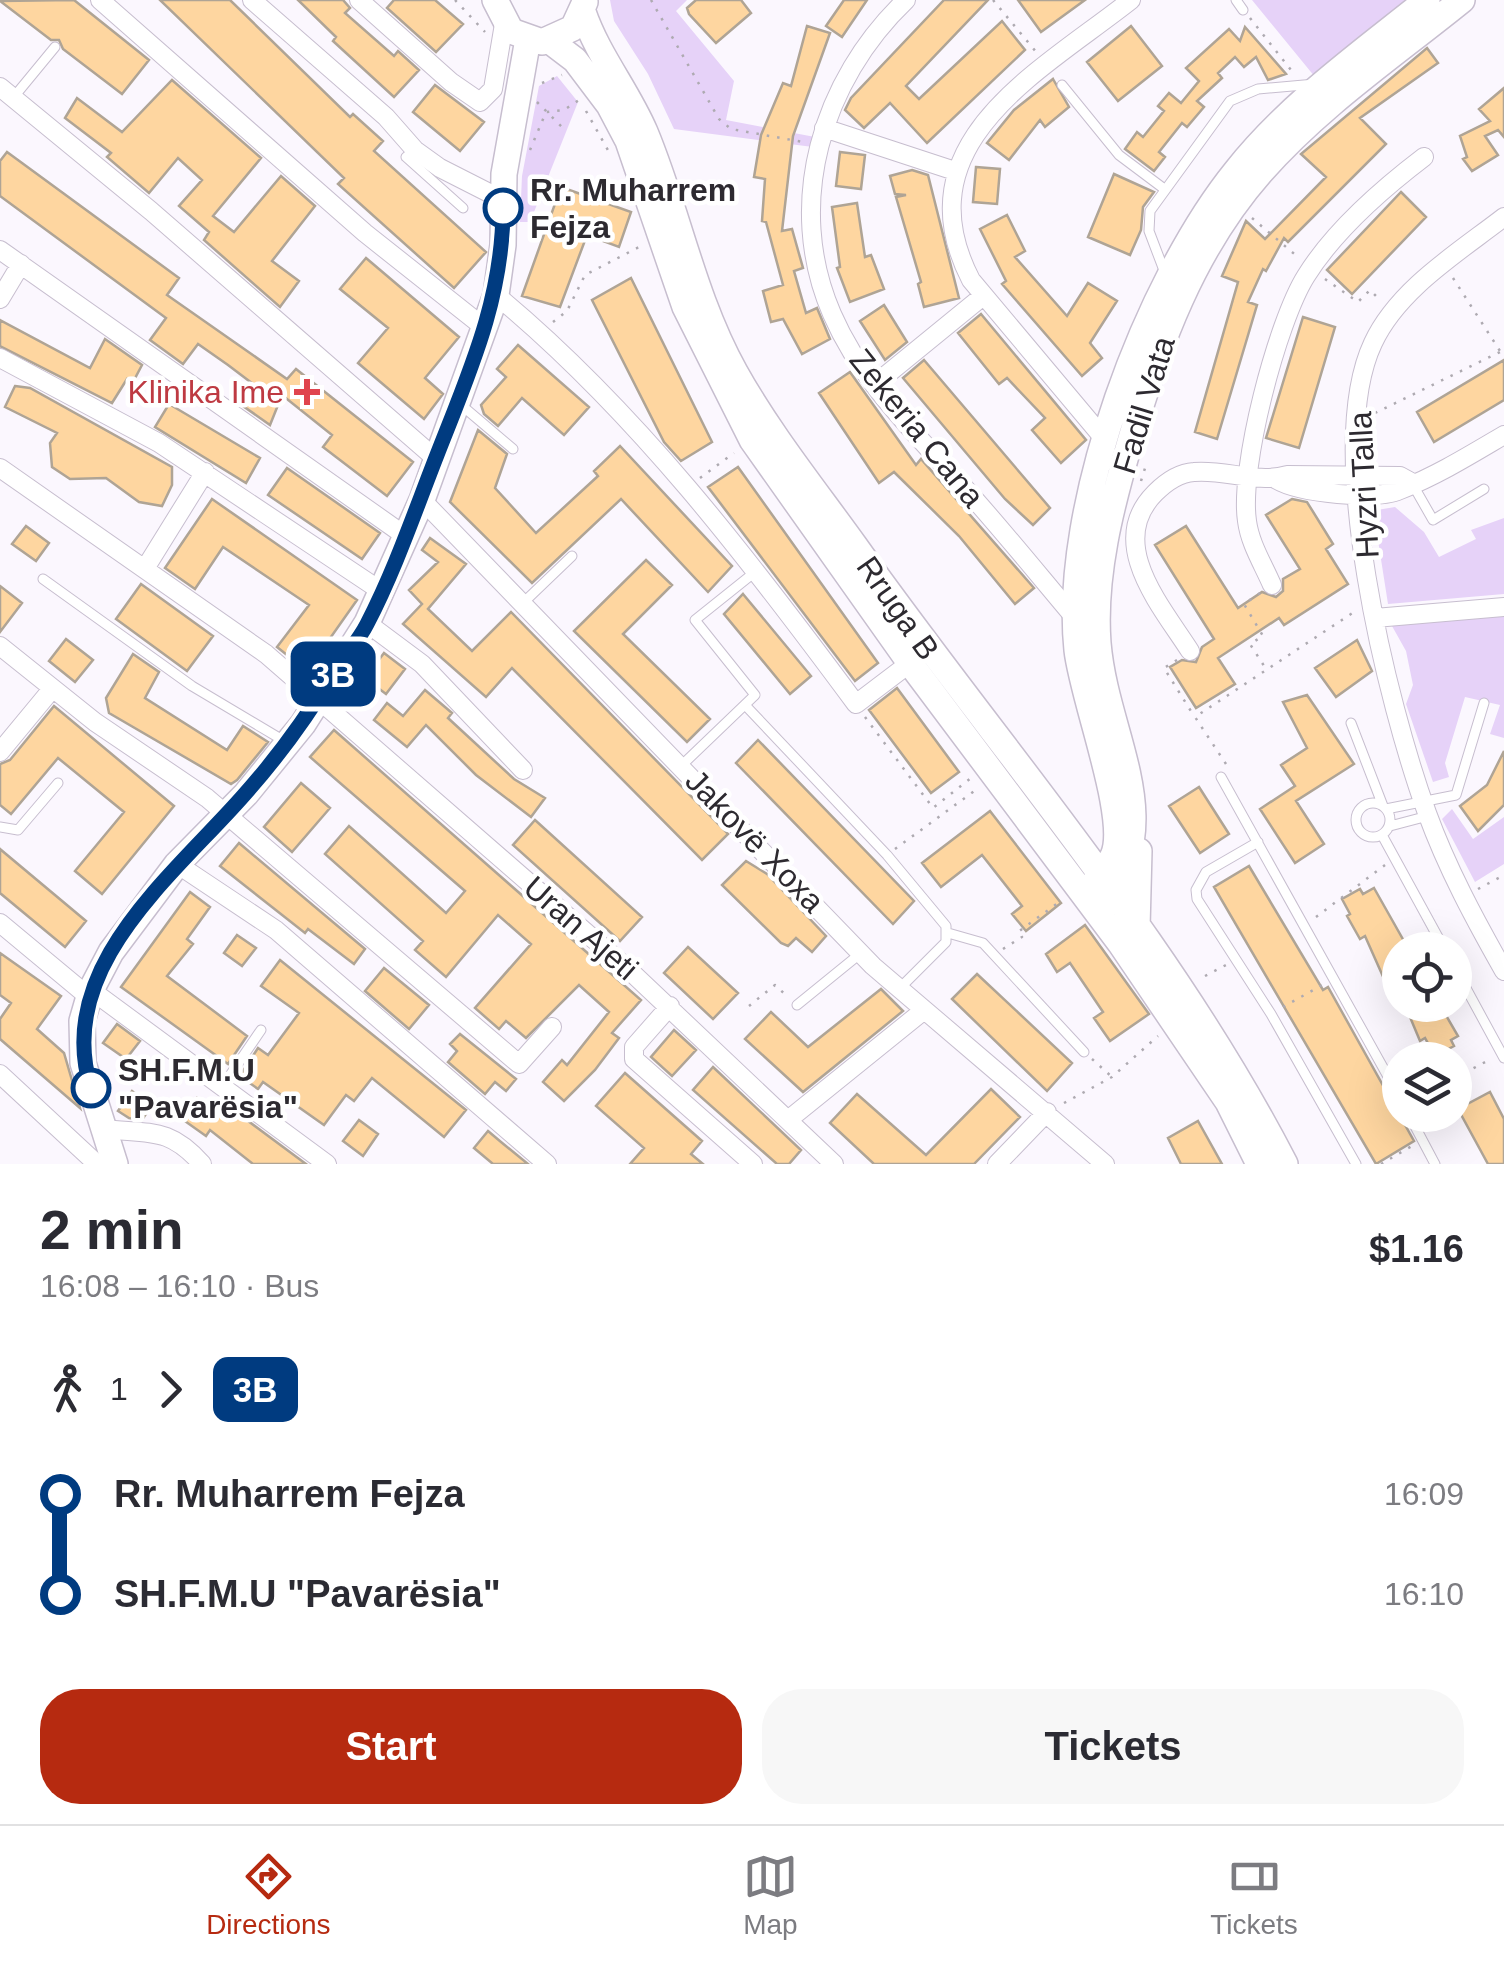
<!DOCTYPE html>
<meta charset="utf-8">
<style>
:root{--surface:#fff;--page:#f7f7f7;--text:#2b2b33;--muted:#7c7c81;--line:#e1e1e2;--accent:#b62a10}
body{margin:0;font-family:Arial,sans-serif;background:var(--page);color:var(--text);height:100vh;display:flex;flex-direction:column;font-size:38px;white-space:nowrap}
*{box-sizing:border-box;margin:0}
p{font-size:32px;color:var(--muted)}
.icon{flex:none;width:55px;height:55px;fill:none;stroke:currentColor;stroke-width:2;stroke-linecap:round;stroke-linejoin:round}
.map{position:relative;height:1164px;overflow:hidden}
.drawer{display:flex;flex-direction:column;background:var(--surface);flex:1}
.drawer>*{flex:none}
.badge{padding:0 20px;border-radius:15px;font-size:35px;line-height:65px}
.tools{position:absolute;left:1382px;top:932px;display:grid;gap:20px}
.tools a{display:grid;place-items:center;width:90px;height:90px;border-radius:50%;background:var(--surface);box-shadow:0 10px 40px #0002;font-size:50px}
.map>.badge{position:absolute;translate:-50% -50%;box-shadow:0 0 0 5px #fff}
.legs{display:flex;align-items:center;gap:15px;height:110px;padding:0 40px;font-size:32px}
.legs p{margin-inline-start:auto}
.summary{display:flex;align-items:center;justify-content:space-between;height:170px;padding:0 40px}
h1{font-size:55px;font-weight:700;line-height:75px}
.primary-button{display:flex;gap:20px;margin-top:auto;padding:20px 40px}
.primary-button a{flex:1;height:115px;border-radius:40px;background:var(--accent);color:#fff;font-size:40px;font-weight:700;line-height:115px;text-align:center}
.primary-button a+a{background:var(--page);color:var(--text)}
ul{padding:0 40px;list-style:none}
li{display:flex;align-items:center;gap:35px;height:100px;font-size:38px}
li i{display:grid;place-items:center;width:15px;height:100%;margin:0 12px;background:currentColor}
li i::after{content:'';width:25px;height:25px;margin:-12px;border:8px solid;border-radius:50%;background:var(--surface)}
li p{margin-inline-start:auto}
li:first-child i{background:linear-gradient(#0000 50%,currentColor 0)}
li:last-child i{background:linear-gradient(currentColor 50%,#0000 0)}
.menu{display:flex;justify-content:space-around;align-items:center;height:140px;border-top:2px solid var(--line);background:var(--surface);font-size:28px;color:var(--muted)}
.menu a{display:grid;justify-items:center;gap:5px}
.menu .active{color:var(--accent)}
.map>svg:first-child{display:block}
</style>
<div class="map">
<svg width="1504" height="1164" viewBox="0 0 1504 1164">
<rect width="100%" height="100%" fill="#fbf7fe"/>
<path fill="#e6d2f8" d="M610,0H687L676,11L734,81L726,120L815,137L813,147L674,129L648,74L614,21Z
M1252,0H1408L1315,77Z
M557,76L578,102L530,222H520L522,176L539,86Z
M1395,507L1424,532L1439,557L1476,539L1471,530L1504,518V594L1388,604L1375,521L1377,510Z
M1504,615V738L1490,734L1500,705L1465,697L1445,763L1449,777L1433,782L1406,704L1413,685L1406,651L1392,626Z
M1452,809L1473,839L1504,817V864L1475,882L1442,819Z"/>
<path fill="#fed6a0" stroke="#afa495" stroke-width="2.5" d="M74,0L149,60L122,94L63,49L59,40H51L0,1Z
M160,0H230L350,117L353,114L383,141L374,151L486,252L454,288L338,184L344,178Z
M298,0H343L350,8L345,13L394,56L398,51L419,70L394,97L333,41L336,37Z
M394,0H435L463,24L436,52L387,8Z
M696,0H741L751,13L716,43L689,14L687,8Z
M844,0H867L842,37L826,26Z
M944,0H988L906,86L919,99L1002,21L1025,50L927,143L890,103L864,128L845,110L851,98Z
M1018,0H1085L1041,32Z
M807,26L830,33L793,136L782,231L792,229L803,268L794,271L806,313L817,308L830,339L802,354L783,319L771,322L763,291L783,285L766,222L762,221L765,179L754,177L761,135L783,83L791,86Z
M1131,26L1162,66L1118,101L1087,62Z
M1245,27L1286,74L1268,80L1256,57L1244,67L1235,57L1218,73L1222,78L1197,101L1204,107L1187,127L1182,123L1159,152L1165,157L1154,171L1125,149L1137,132L1143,137L1164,111L1158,106L1169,93L1181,103L1199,81L1186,68L1229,29L1240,41Z
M1427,48L1438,63L1360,118L1386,144L1288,242L1284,238L1266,271L1263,269L1248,302L1257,305L1217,439L1195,432L1238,282L1222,276L1246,221L1265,239L1326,177L1301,154Z
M1053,79L1069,107L1045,127L1040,120L1009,160L987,143L1014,110Z
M172,80L261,158L213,216L234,232L281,176L315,206L272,261L299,281L280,307L204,240L209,232L179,206L202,180L178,158L149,193L107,157L111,153L65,118L77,98L122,132Z
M435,85L484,122L460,151L413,112Z
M1504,88V137L1498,130L1485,136L1498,155L1472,171L1463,159L1467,157L1460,136L1490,121L1479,109Z
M7,152L179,278L167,295L287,379L296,369L413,462L387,496L323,447L332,435L282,395L270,425L243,406L253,384L228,365L198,344L183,364L150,340L166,318L0,196V161Z
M840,152L865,155L861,189L836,186Z
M976,167L1000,169L997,204L973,202Z
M912,170L928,175L959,298L924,307L918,284L921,282L896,197L906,195L895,194L890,176Z
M1114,174L1154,192L1143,207L1141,230L1130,255L1088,237Z
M561,187L631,212L619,247L587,235L560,307L522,296Z
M1401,192L1426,217L1352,294L1327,270Z
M857,203L865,257L871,255L884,289L850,302L837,268L840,267L832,207Z
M1007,215L1025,251L1015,257L1067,316L1088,283L1117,301L1090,343L1102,358L1082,376L1002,284L1006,281L980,229Z
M366,258L459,337L425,378L443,394L424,419L358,363L388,328L340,289Z
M631,278L712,442L681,461L664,442L592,300Z
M884,305L907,342L885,360L860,321Z
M981,314L1086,440L1061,463L1032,430L1045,418L1007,378L999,384L958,333Z
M1303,317L1335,327L1299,448L1266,438Z
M0,320L90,368L105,339L142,365L133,382L127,379L112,403L0,346Z
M518,345L589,407L564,435L522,398L498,426L484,414L481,405L506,377L497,369Z
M924,360L1050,508L1033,525L1005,499L903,378Z
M1504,360V400L1434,442L1417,412Z
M850,372L916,465L921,459L1034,588L1015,604L959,536L894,472L879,483L819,393Z
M15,386L30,388L172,467V485L162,506L139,502L106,478L70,479L52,467L50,443L57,433L5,407Z
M169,404L260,458L246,483L155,427Z
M478,430L507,454L495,488L536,533L598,476L594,471L620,446L732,566L708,592L621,499L532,583L450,502Z
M738,467L878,663L855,681L708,487Z
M287,468L380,533L362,559L268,495Z
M212,499L357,600L307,671L277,647L309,605L223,547L195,589L165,568Z
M1292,499L1307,502L1333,544L1326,549L1348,584L1284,625L1279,618L1218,658L1235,684L1196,708L1170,667L1182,660L1196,662L1202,647L1214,639L1155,545L1186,526L1238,608L1262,592L1276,597L1283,591V579L1300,569L1266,515Z
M26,526L49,543L36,561L12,544Z
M430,538L466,564L428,609L472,651L511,612L728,834L702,860L512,668L486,697L403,624L422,604L409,590L438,562L422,550Z
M646,560L672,585L623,634L710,719L687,742L574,631Z
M141,584L213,636L187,671L116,619Z
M0,586L22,603L0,632Z
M743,594L811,676L790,694L724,614Z
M66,639L93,660L75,682L49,661Z
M1357,640L1372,671L1336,697L1315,668Z
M384,653L405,669L386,694L365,678Z
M133,654L159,672L145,698L227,750L243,726L268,742L237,780L231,784L109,713L106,698Z
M897,688L959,772L931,793L869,710Z
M425,690L452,713L448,718L514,779L545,798L531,817L476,775L426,725L407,747L374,720L387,703L403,716Z
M1307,695L1354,764L1296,801L1324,844L1295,863L1260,809L1295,786L1281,765L1307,748L1283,702Z
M54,706L174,806L102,894L75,871L124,812L58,758L11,814L0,805V764L10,760Z
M334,730L641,1000L612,1033L619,1038L595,1070L564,1101L543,1082L562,1060L567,1065L609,1012L579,985L526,1038L506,1021L499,1029L475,1008L531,944L498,915L446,977L415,950L423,941L325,854L349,826L446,913L465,891L310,757Z
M758,740L914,901L893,924L736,763Z
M1504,751V805L1478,831L1460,806L1487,785Z
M301,783L330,808L292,852L264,827Z
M1199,787L1229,834L1200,853L1169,806Z
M990,811L1061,903L1026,931L1012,914L1022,906L982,855L941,887L922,863Z
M535,820L642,917L620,941L513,845Z
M239,843L365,949L354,964L308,929L305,933L220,866Z
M0,849L86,921L65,947L0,893Z
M746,861L767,874L826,936L812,952L796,938L788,946L781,943L722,885Z
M1249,866L1323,990L1328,987L1414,1141L1376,1164L1214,887Z
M1374,888L1409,950H1400V984L1389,990L1365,936L1360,939L1347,916L1350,914L1342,899L1360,889L1363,894Z
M190,892L210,907L187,939L193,944L167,976L247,1036L228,1064L121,987Z
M1085,925L1149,1014L1110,1041L1094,1018L1103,1012L1070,963L1057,972L1046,954Z
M237,935L256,948L242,966L224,953Z
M688,947L738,993L713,1019L664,973Z
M0,953L61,996L37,1029L64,1053L80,1108L0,1039V1019L11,1003L0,995Z
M280,960L466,1110L444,1137L372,1078L354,1101L346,1095L324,1125L263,1082L258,1089L244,1079L241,1074L258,1048L268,1055L299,1013L261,986Z
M384,968L429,1005L409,1029L365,991Z
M977,974L1072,1063L1047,1091L952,999Z
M881,989L903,1011L803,1092L745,1039L771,1012L808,1047Z
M1405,1005H1440L1458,1036L1451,1040L1454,1046L1435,1056L1425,1038L1420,1041Z
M117,1024L140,1041L126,1059L103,1043Z
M674,1030L696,1050L672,1076L651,1057Z
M460,1034L516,1079L506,1091L495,1082L485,1094L448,1062L457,1051L450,1044Z
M713,1067L801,1150L789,1164H777L693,1090Z
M625,1073L702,1141L691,1154L703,1164H630L644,1148L596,1106Z
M991,1089L1020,1117L974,1164H874L830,1123L857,1094L926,1155Z
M132,1091L152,1105L142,1120L129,1118L118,1111Z
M1490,1092L1504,1119V1164H1488L1458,1109Z
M197,1098L229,1121L236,1112L306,1164H253L210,1130L206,1136L182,1119Z
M359,1120L378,1134L363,1156L343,1141Z
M1198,1121L1222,1164H1181L1168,1138Z
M488,1131L501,1142L528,1164H493L474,1148Z"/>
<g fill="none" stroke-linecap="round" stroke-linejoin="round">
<g stroke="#c7becf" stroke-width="11">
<path id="lane" d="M1236,0L1243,10
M1062,85L1119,155L1163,188
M13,98L55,47
M415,150L406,157L463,208
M1165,273L1149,231L1150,211L1230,101L1258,89L1315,84
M460,404L513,449
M1413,485L1433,520L1484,489
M43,579L192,686L286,742
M523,603L572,556
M745,705L887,855L946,926V942L899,989
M1351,723L1383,806
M681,766L755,695L695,620L755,572
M1221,777L1400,1098
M1356 820a17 17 0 1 1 34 0a17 17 0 1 1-34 0Z
M1386,809L1456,795L1484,703
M1390,826L1428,816
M0,827L18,830L58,783
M1382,835L1445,950
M1258,842L1206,872L1196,890L1197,899L1271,1014L1356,1164
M948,933L983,943L1084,1052
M1455,968L1504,1058
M797,1005L861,953
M224,1084L261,1030
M1409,1115L1435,1164"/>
</g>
<g stroke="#c7becf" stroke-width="20">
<path id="street" d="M100,0L365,233L486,329
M252,0L386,117L415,150L440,168L503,200
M359,0L451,82L480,102L493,89L504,24
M906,0C822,80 784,204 832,314C861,381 913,431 961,484C1000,527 1037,573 1075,618
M0,87L151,211L435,458
M824,128L955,171
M1504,217C1459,252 1398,289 1373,343C1323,449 1388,705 1427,813C1447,868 1475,920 1504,971
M0,250L404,535
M496,295C636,411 748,558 856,704L910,663
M0,299L21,264
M0,358L159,443L381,591
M874,385L983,296
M1106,441L971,280C900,143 1040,72 1131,0
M0,468L266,654L628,969L834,1164
M1277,480C1299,493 1376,501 1400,490C1436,476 1470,455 1504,435
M422,500L873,966L1105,1164
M146,567L205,472
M1272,585C1263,564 1250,544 1247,521C1239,468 1277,322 1306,276C1334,231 1382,189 1424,157
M1375,618L1504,607
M367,623L422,664L523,770
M0,646L95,722L207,798L519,1064L552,1027
M1190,651C1162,607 1105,543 1155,493C1166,482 1178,473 1194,472C1225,469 1257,484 1287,475L1400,476L1411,482
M0,752L52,689
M177,864L276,930L547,1164
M0,923L89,997
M91,990L327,1164
M670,1006L634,1047V1059L753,1164
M0,1074L97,1164
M788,1120L923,1011
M104,1129C151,1134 169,1127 202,1164
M997,1164L1047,1112"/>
</g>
<g stroke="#c7becf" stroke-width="28">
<path id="secondary" d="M495,0L511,31L542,42L573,28L585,2
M583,12C598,56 627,90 645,132C678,211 693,297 735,372C769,433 814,489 855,546C1000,750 1170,941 1285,1164
M550,41L575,60L609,105L628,141L685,307L752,440L910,663L1120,943L1228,1102L1259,1164
M1091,887C1098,877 1108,867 1113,856C1130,819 1082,698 1077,650C1062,507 1147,281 1236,171C1289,104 1361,53 1427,0
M1105,905C1168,815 1106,738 1098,643C1093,576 1111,506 1130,442C1158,345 1193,249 1261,172C1319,106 1394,55 1462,0
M1137,928L1139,851
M115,1164L83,1063L82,1021L91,990L111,952L177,864L246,794L303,724L367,623L422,500L496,295L503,245L504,174L528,39"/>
</g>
<path stroke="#aeaab1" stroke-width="2.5" stroke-dasharray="2.5 8" stroke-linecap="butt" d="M455,0L485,32
M651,0L719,119L731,129L803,142
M993,0L1037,53
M1250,18L1295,75
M542,83L562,75
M537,102L564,129
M586,111L609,152
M530,150L546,112L564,110L579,100
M1252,218L1299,258
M1453,278L1500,351
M1325,279L1358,302L1370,290L1380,300
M553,322L567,311L585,275L641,246
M1375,413L1504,350
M700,478L734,453
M1141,481L1146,465
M1260,593L1244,604L1263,636L1250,644L1266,669
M1177,660L1164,668L1194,716
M865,717L933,808L971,778
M1226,764L1195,717L1354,612
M895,849L977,789
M1478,889L1504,875
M1316,917L1385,865
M1003,949L1022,937L1018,932L1062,900
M1205,976L1226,965
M749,1006L775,985L788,997
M1283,1007L1324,984
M1092,1059L1112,1077
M1455,1078L1489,1060
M1064,1103L1112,1077L1158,1036
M1381,1164L1412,1146"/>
<use href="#lane" stroke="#fff" stroke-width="9"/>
<use href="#street" stroke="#fff" stroke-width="18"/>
<use href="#secondary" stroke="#fff" stroke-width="25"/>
</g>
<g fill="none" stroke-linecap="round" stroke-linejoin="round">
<g stroke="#fff" stroke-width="22">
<path id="line-1" d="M91,1088C53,968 173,876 244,795C278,757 307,717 333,674C344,656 358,642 367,624C395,570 415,511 437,455C469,373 503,299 503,208"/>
</g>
<use href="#line-1" stroke="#003b80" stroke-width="15"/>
</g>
<g fill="#fff" stroke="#003b80" stroke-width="5">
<circle cx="503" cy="208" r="18"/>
<circle cx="91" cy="1088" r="18"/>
</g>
<path fill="#e0444e" stroke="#fff" stroke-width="4" d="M302 377h10v10h10v10h-10v10h-10v-10h-10v-10h10z"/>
<g text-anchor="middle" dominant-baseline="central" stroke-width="9" stroke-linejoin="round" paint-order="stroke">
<g font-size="32" font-weight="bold" fill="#2d2a30" stroke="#fff" text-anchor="start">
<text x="530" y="190">Rr. Muharrem<tspan x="530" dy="37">Fejza</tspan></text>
<text x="118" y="1070">SH.F.M.U<tspan x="118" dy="37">"Pavarësia"</tspan></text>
</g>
<g font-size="32" fill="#be3a42" stroke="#fff" text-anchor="end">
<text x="284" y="392">Klinika Ime</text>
</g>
<g font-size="32" fill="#2d2a30" stroke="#fff">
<text transform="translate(1144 405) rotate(-73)">Fadil Vata</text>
<text transform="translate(917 428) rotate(51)">Zekeria Cana</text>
<text transform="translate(1364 485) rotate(-93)">Hyzri Talla</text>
<text transform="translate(898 608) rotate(55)">Rruga B</text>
<text transform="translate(755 841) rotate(46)">Jakovë Xoxa</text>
<text transform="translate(581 928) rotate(41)">Uran Ajeti</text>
</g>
</g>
</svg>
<div class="tools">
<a><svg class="icon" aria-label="locate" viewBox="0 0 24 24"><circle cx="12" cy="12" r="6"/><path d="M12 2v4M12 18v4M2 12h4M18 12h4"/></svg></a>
<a><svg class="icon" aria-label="layers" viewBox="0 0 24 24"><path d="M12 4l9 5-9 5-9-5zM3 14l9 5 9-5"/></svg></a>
</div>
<b class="badge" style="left:333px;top:674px;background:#003b80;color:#fff">3B</b>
</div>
<section class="drawer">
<div class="summary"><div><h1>2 min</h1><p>16:08 – 16:10 · Bus</p></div><b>$1.16</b></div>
<div class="legs"><svg class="icon" aria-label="walk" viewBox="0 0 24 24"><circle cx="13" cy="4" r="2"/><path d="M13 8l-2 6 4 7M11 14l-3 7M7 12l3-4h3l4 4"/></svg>1<svg class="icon" aria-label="forward" viewBox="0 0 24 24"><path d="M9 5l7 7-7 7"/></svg><b class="badge" style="background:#003b80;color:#fff">3B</b></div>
<ul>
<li><i style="color:#003b80"></i><b>Rr. Muharrem Fejza</b><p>16:09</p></li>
<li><i style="color:#003b80"></i><b>SH.F.M.U &quot;Pavarësia&quot;</b><p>16:10</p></li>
</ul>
<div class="primary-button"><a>Start</a><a>Tickets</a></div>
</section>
<nav class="menu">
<a class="active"><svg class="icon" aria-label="directions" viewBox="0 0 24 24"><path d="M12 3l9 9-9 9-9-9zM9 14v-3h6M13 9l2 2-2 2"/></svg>Directions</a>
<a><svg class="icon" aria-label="map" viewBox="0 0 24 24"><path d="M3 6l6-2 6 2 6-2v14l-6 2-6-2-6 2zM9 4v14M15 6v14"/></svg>Map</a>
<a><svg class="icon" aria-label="tickets" viewBox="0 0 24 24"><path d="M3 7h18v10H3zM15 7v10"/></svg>Tickets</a>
</nav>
